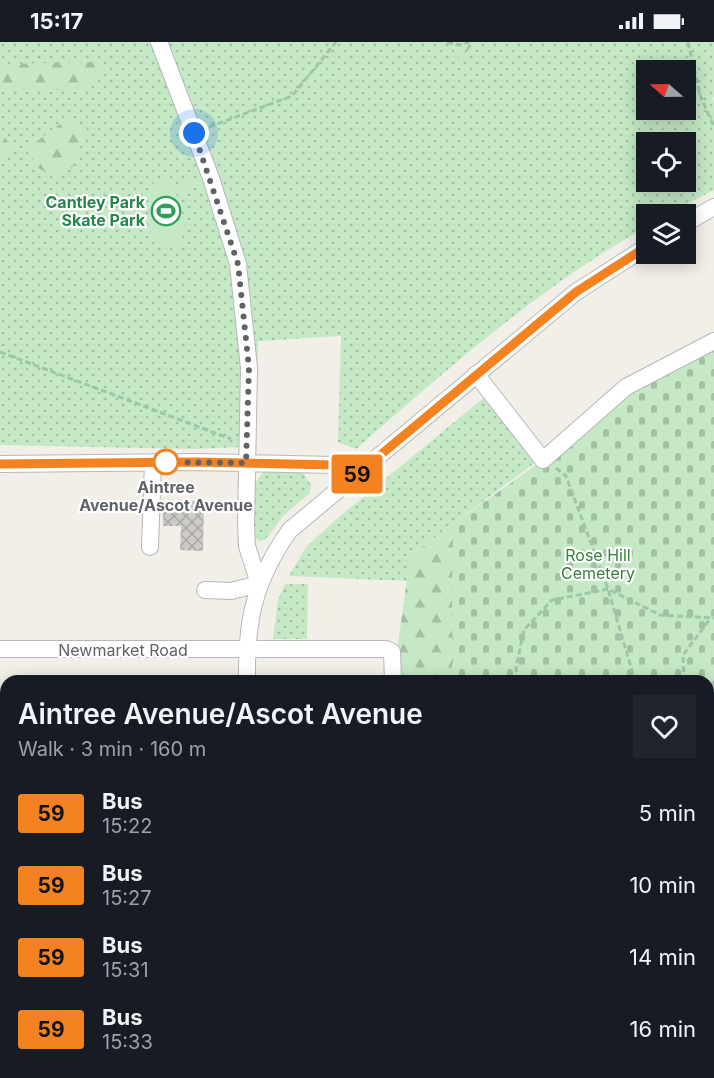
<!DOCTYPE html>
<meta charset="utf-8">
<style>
:root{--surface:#171b24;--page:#20242c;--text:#f1f3f6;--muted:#9ea1a6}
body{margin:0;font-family:Inter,sans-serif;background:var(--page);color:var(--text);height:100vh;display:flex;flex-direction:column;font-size:22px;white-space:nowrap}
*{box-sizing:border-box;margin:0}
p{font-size:20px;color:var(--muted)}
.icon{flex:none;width:33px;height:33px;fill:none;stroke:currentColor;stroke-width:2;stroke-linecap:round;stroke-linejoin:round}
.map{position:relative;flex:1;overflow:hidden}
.side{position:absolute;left:0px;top:633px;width:714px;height:404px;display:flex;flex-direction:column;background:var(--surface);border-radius:18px 18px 0 0;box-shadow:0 3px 15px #0003}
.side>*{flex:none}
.badge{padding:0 12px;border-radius:4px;font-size:21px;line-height:39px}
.needle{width:39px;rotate:290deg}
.fabs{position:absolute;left:636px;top:18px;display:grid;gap:12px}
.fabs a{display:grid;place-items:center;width:60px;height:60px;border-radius:0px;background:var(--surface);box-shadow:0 3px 15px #0003;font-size:30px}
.you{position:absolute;width:30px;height:30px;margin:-15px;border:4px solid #fff;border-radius:50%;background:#1a73e8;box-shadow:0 0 0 9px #1a73e833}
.map>.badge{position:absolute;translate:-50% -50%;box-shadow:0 0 0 3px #fff}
.round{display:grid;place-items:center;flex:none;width:63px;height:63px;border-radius:0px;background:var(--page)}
.overview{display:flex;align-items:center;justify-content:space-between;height:102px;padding:0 18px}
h1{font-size:28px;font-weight:600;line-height:45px}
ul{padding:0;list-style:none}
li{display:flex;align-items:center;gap:18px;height:72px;padding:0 18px}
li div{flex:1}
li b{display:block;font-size:22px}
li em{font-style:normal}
li .badge{min-width:66px;font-weight:700;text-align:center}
.status{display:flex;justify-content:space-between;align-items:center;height:42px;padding:0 30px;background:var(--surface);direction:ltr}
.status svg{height:16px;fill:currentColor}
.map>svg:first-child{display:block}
</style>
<div class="status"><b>15:17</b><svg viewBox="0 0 49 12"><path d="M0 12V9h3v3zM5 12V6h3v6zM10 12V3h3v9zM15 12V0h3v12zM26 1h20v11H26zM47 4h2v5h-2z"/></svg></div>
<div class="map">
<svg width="714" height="1036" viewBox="0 0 714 1036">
<defs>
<pattern id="grass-dots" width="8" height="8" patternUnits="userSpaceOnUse" patternTransform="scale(1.5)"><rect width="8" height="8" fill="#c5e8c5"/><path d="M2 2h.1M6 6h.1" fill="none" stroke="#a3c0a4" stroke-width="1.8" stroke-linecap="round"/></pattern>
<pattern id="forest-firs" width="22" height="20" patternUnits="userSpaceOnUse" patternTransform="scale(1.5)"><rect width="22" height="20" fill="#c5e8c5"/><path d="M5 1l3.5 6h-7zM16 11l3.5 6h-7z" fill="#a3c0a4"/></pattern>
<pattern id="cemetery-stones" width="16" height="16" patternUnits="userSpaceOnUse" patternTransform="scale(1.5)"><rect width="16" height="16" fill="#c5e8c5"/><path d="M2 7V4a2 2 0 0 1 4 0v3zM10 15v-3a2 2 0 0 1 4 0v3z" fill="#a3c0a4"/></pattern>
<pattern id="building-cross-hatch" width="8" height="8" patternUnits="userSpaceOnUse" patternTransform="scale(1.5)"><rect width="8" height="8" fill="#cccac5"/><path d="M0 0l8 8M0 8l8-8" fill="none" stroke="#a9a8a4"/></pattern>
</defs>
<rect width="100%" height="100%" fill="#f1efe8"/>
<path fill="url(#grass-dots)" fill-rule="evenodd" d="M0,0H714V55L712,56L714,61V148L669,172H646V185C540,245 448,326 356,407L338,400L341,294L258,299L255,408L240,405L191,407L0,403ZM646,28H686V68H646ZM646,100H686V140H646Z
M486,354L537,419L410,514L409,539L289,534L306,505L333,480Z
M265,428L302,429L311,443L310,451L283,474L265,498L258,499L254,491L255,441Z
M285,542H308L307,597H273L278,558Z
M0,763H6V824H0Z
M0,983H6V1030H248L247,1036H0Z"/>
<path fill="url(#forest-firs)" d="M448,0H475L460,17Z
M96,20L104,27L82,48H4L0,52L1,22Z
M68,76L87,86L72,126L56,134L33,124L32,103Z
M0,88L14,109L0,123Z
M453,482L452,639H393L410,514Z
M379,1031H451V1036H379Z"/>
<path fill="url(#cemetery-stones)" d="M714,300V1036H451V1031L708,1030V639H452L453,482L543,418L626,345Z"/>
<path fill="#c5e8c5" d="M200,136L203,143L176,151C181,170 192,191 174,206H164L151,188L153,137L169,138L172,144Z"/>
<path fill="url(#building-cross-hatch)" d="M189,459H202V465H204L203,509L180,508L181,484H163V466L188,467Z"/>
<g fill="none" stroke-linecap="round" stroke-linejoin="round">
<g stroke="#b5b8bc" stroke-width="18">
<path id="minor" d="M159,0L211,136L238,222L249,326L246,482L247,504L259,542L231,549L205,548
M686,181L714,165
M476,332L543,418L626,345L714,299
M0,422L195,420L335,423L348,440
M150,505L153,420
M0,607H386L392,610L393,639
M247,639C246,579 254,538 290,488L576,250L646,205
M379,1030V1036
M247,1036L248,1030"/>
</g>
<path stroke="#9cc7a9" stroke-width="3" stroke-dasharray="6 3" stroke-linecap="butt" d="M447,0L459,3L469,0
M688,0L700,53L714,85
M209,85L292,54L336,0
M0,310L231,397
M556,426L566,434L608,547L635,639
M517,639L516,625L524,588L552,558L608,547L660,573L714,576
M684,639L683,613L710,577
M708,700L714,703
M0,763H6
M0,824H6
M708,929L714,932
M0,983H6
M518,1030V1036
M624,1030L637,1036
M53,1036L54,1030
M123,1036V1030"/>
<use href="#minor" stroke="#fff" stroke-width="16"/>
</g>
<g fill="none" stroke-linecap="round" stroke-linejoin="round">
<g stroke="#fff" stroke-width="14">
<path id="line" d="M0,422L195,420L335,423L348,440L576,250L646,205"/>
</g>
<use href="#line" stroke="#f58220" stroke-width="9"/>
<path stroke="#5f6368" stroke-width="6" stroke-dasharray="0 10.8" d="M166,420L246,421L249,326L238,222L194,91"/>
</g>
<defs>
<g id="stadium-ring" transform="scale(1.5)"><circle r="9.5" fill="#fff" stroke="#2e9e5b" stroke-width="1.5"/><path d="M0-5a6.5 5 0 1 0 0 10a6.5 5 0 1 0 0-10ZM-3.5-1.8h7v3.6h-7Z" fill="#2e9e5b"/></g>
</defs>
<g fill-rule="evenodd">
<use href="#stadium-ring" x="166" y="169"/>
</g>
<circle fill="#fff" stroke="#f58220" stroke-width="3" cx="166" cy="420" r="12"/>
<g text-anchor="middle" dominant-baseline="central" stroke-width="4.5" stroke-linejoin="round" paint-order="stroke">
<g font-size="16" font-weight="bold" fill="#27864d" stroke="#fff" text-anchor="end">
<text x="145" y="160">Cantley Park<tspan x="145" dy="18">Skate Park</tspan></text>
</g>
<g font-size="16" font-weight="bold" fill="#5f6368" stroke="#fff">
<text x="166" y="445">Aintree<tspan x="166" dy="18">Avenue/Ascot Avenue</tspan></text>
</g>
<g font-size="16" fill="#348238" stroke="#fff">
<text x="598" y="513">Rose Hill<tspan x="598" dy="18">Cemetery</tspan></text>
</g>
<g font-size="16" fill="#5f6368" stroke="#fff">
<text x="123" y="608">Newmarket Road</text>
</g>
</g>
</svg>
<div class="fabs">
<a><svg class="needle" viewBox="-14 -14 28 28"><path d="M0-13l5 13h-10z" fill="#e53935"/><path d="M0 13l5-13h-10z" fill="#9ea1a6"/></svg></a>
<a><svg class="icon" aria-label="locate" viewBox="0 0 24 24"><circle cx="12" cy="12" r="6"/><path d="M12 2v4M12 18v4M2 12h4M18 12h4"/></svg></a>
<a><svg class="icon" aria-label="layers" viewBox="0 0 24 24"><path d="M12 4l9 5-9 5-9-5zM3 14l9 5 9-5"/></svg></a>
</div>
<div class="you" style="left:194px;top:91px"></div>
<b class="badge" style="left:357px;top:432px;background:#f58220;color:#111">59</b>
<section class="side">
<div class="overview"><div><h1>Aintree Avenue/Ascot Avenue</h1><p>Walk · 3 min · 160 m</p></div><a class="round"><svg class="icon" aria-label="heart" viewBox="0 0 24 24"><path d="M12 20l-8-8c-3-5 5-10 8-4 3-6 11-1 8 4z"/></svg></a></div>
<ul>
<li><span class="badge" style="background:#f58220;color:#111">59</span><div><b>Bus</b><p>15:22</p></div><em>5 min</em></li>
<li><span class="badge" style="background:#f58220;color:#111">59</span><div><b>Bus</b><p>15:27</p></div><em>10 min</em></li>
<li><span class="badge" style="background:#f58220;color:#111">59</span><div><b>Bus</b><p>15:31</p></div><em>14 min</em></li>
<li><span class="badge" style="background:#f58220;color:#111">59</span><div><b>Bus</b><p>15:33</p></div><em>16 min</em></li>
</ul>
</section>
</div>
